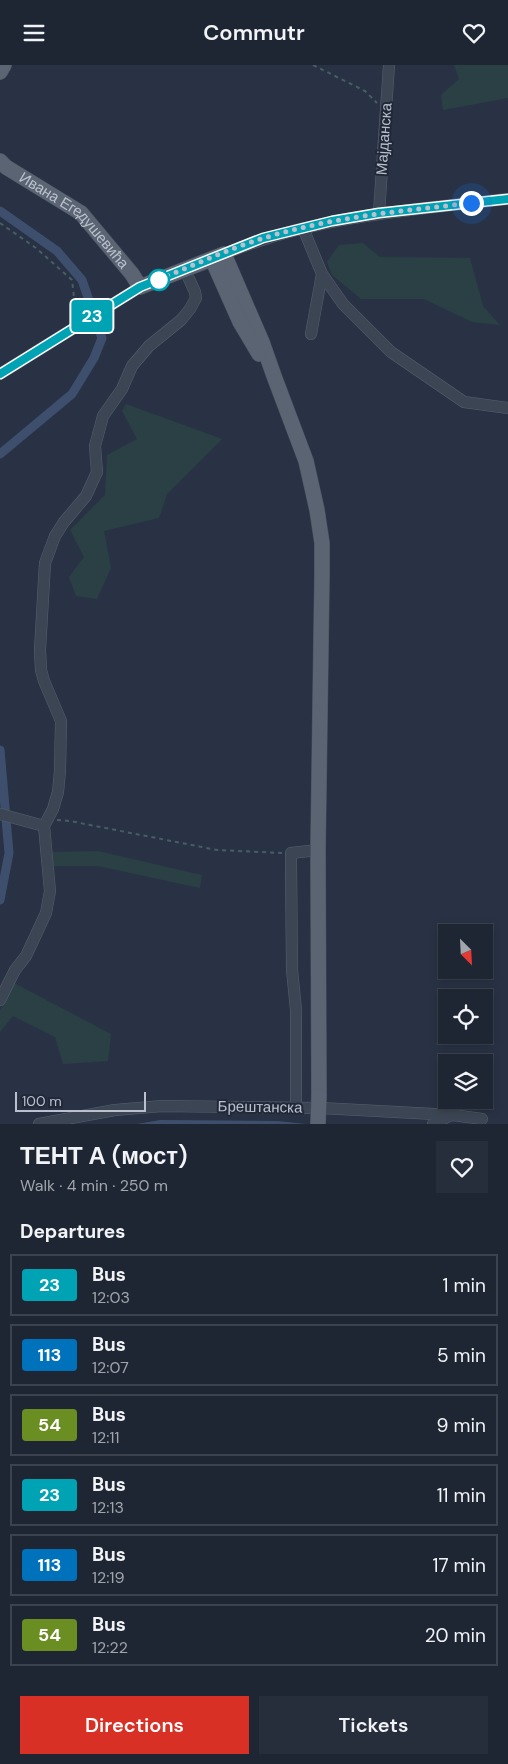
<!DOCTYPE html>
<meta charset="utf-8">
<style>
:root{--surface:#1e2633;--page:#262e3b;--text:#f1f3f6;--muted:#a1a5ac;--line:#3c434e;--accent:#d93025}
body{margin:0;font-family:"DM Sans",sans-serif;background:var(--page);color:var(--text);height:100vh;display:flex;flex-direction:column;font-size:19px;white-space:nowrap}
*{box-sizing:border-box;margin:0}
p{font-size:16px;color:var(--muted)}
.icon{flex:none;width:28px;height:28px;fill:none;stroke:currentColor;stroke-width:2;stroke-linecap:round;stroke-linejoin:round}
.map{position:relative;height:1059px;overflow:hidden}
.panel{display:flex;flex-direction:column;background:var(--surface);flex:1}
.panel>*{flex:none}
.badge{padding:0 10px;border-radius:4px;font-size:18px;line-height:32px}
.needle{width:32px;rotate:156deg}
.buttons{position:absolute;left:438px;top:859px;display:grid;gap:10px}
.buttons a{display:grid;place-items:center;width:55px;height:55px;border-radius:0px;background:var(--surface);box-shadow:0 2px 8px #0003,0 0 0 1px var(--line);font-size:25px}
.scale{position:absolute;left:15px;bottom:12px;width:131px;box-sizing:border-box;padding-left:5px;border:2px solid #bac0cd;border-top:0;font-size:14px;line-height:18px;white-space:nowrap;color:#bac0cd;-webkit-text-stroke:4px #212939;paint-order:stroke}
.you{position:absolute;width:25px;height:25px;margin:-12px;border:4px solid #fff;border-radius:50%;background:#1a73e8;box-shadow:0 0 0 8px #1a73e833}
.map>.badge{position:absolute;translate:-50% -50%;box-shadow:0 0 0 2px #fff}
h2{padding:0 20px;font-size:19px;line-height:45px}
.round{display:grid;place-items:center;flex:none;width:52px;height:52px;border-radius:0px;background:var(--page)}
.overview{display:flex;align-items:center;justify-content:space-between;height:85px;padding:0 20px}
h1{font-size:24px;font-weight:600;line-height:38px}
.action{display:flex;gap:10px;margin-top:auto;padding:10px 20px}
.action a{flex:1;height:58px;border-radius:0px;background:var(--accent);color:#fff;font-size:20px;font-weight:600;line-height:58px;text-align:center}
.action a+a{background:var(--page);color:var(--text)}
ul{padding:0;list-style:none}
li{display:flex;align-items:center;gap:15px;height:62px;margin:0 10px 8px;padding:0 10px;border:2px solid var(--line);border-radius:0px}
li div{flex:1}
li b{display:block;font-size:19px}
li em{font-style:normal}
li .badge{min-width:55px;font-weight:700;text-align:center}
header{display:flex;justify-content:space-between;align-items:center;height:65px;padding:0 20px;background:var(--surface);font-size:22px;font-weight:600}
.map>svg:first-child{display:block}
</style>
<header><svg class="icon" aria-label="menu" viewBox="0 0 24 24"><path d="M4 6h16M4 12h16M4 18h16"/></svg>Commutr<svg class="icon" aria-label="heart" viewBox="0 0 24 24"><path d="M12 20l-8-8c-3-5 5-10 8-4 3-6 11-1 8 4z"/></svg></header>
<div class="map">
<svg width="508" height="1059" viewBox="0 0 508 1059">
<rect width="100%" height="100%" fill="#283244"/>
<path fill="#2a4045" d="M454,0H508V33L443,45L441,30L459,14Z
M363,178L380,192L470,193L483,241L500,260L472,257L424,234H361L332,210L327,197L339,180Z
M126,339L222,374L167,429L159,453L104,466L111,503L97,534L76,531L69,512L84,492L70,465L105,430L107,390L137,374L122,346Z
M98,786L202,810L200,823L98,801H52L53,787Z
M14,918L111,969L108,996L63,999L55,972L13,951L0,967V945Z"/>
<path fill="#3e4f6d" d="M160,1055L278,1056L306,1059H137Z"/>
<g fill="none" stroke-linecap="round" stroke-linejoin="round">
<path stroke="#3e4f6d" stroke-width="9" d="M0,146L57,186L82,215L102,273L94,293L72,329L0,389
M0,685L9,788L0,835"/>
<g stroke="#58606e" stroke-width="12">
<path id="minor" d="M379,148L389,0
M303,163L322,209L311,269
M224,189C314,151 412,145 508,134
M322,209L343,239L391,287L464,337L508,343
M0,309L140,222
M0,749L44,761
M0,935L15,905L26,891L46,848L50,826L44,761L53,744L58,727L60,706L61,656L44,616L41,605L40,585L45,498L55,471L64,457L86,431L97,407L95,381L103,351L122,324L132,301L149,281L181,255L190,244L196,233L195,227L185,205
M296,1043V945L292,905L291,796V788L318,785
M39,1059L115,1045L162,1041L321,1043L453,1050L482,1054
M433,1059L451,1050"/>
</g>
<g stroke="#464e5d" stroke-width="16">
<g id="major">
<path d="M0,7L4,0"/>
<path id="s1" d="M0,96L6,102L81,148L132,209L140,222L224,189L262,277L274,311L306,396L317,445L322,478V508L318,785L319,1031"/>
<path d="M212,194L240,257L259,289"/>
</g>
</g>
<path stroke="#485d61" stroke-width="2" stroke-dasharray="4 4" stroke-linecap="butt" d="M313,0L365,26L377,38
M0,158L36,183L72,215L76,250
M57,755L70,756L217,785L282,788"/>
<use href="#minor" stroke="#3c4553" stroke-width="11"/>
<use href="#major" stroke="#5a6473" stroke-width="15"/>
<g stroke="#464e5d" stroke-width="16" stroke-linecap="butt">
<path id="major-bridge" d="M318,1059L319,1031"/>
</g>
<use href="#major-bridge" stroke="#5a6473" stroke-width="15"/>
</g>
<g fill="none" stroke-linecap="round" stroke-linejoin="round">
<g stroke="#fff" stroke-width="11">
<path id="line" d="M0,309L140,222L263,173L332,156L379,148L508,134"/>
</g>
<use href="#line" stroke="#00a3b4" stroke-width="8"/>
<path stroke="#bac0cd" stroke-width="5" stroke-dasharray="0 9" d="M159,215L155,216C190,202 228,184 264,173C331,152 402,146 471,138"/>
</g>
<circle fill="#fff" stroke="#00a3b4" stroke-width="2.5" cx="159" cy="215" r="10"/>
<g text-anchor="middle" dominant-baseline="central" stroke-width="4" stroke-linejoin="round" paint-order="stroke">
<g font-size="15" fill="#bac0cd" stroke="#212939">
<text transform="translate(384 74) rotate(-86)">Мајданска</text>
<text stroke="none"><textPath href="#s1" startOffset="96">Ивана Егедушевића</textPath></text>
<text transform="translate(260 1042) rotate(1)">Брештанска</text>
</g>
</g>
</svg>
<div class="buttons">
<a><svg class="needle" viewBox="-14 -14 28 28"><path d="M0-13l5 13h-10z" fill="#e53935"/><path d="M0 13l5-13h-10z" fill="#a1a5ac"/></svg></a>
<a><svg class="icon" aria-label="locate" viewBox="0 0 24 24"><circle cx="12" cy="12" r="6"/><path d="M12 2v4M12 18v4M2 12h4M18 12h4"/></svg></a>
<a><svg class="icon" aria-label="layers" viewBox="0 0 24 24"><path d="M12 4l9 5-9 5-9-5zM3 14l9 5 9-5"/></svg></a>
</div>
<div class="scale">100 m</div>
<div class="you" style="left:471px;top:138px"></div>
<b class="badge" style="left:92px;top:251px;background:#00a3b4;color:#fff">23</b>
</div>
<section class="panel">
<div class="overview"><div><h1>ТЕНТ А (мост)</h1><p>Walk · 4 min · 250 m</p></div><a class="round"><svg class="icon" aria-label="heart" viewBox="0 0 24 24"><path d="M12 20l-8-8c-3-5 5-10 8-4 3-6 11-1 8 4z"/></svg></a></div>
<h2>Departures</h2>
<ul>
<li><span class="badge" style="background:#00a3b4;color:#fff">23</span><div><b>Bus</b><p>12:03</p></div><em>1 min</em></li>
<li><span class="badge" style="background:#0072bc;color:#fff">113</span><div><b>Bus</b><p>12:07</p></div><em>5 min</em></li>
<li><span class="badge" style="background:#6b8e23;color:#fff">54</span><div><b>Bus</b><p>12:11</p></div><em>9 min</em></li>
<li><span class="badge" style="background:#00a3b4;color:#fff">23</span><div><b>Bus</b><p>12:13</p></div><em>11 min</em></li>
<li><span class="badge" style="background:#0072bc;color:#fff">113</span><div><b>Bus</b><p>12:19</p></div><em>17 min</em></li>
<li><span class="badge" style="background:#6b8e23;color:#fff">54</span><div><b>Bus</b><p>12:22</p></div><em>20 min</em></li>
</ul>
<div class="action"><a>Directions</a><a>Tickets</a></div>
</section>
